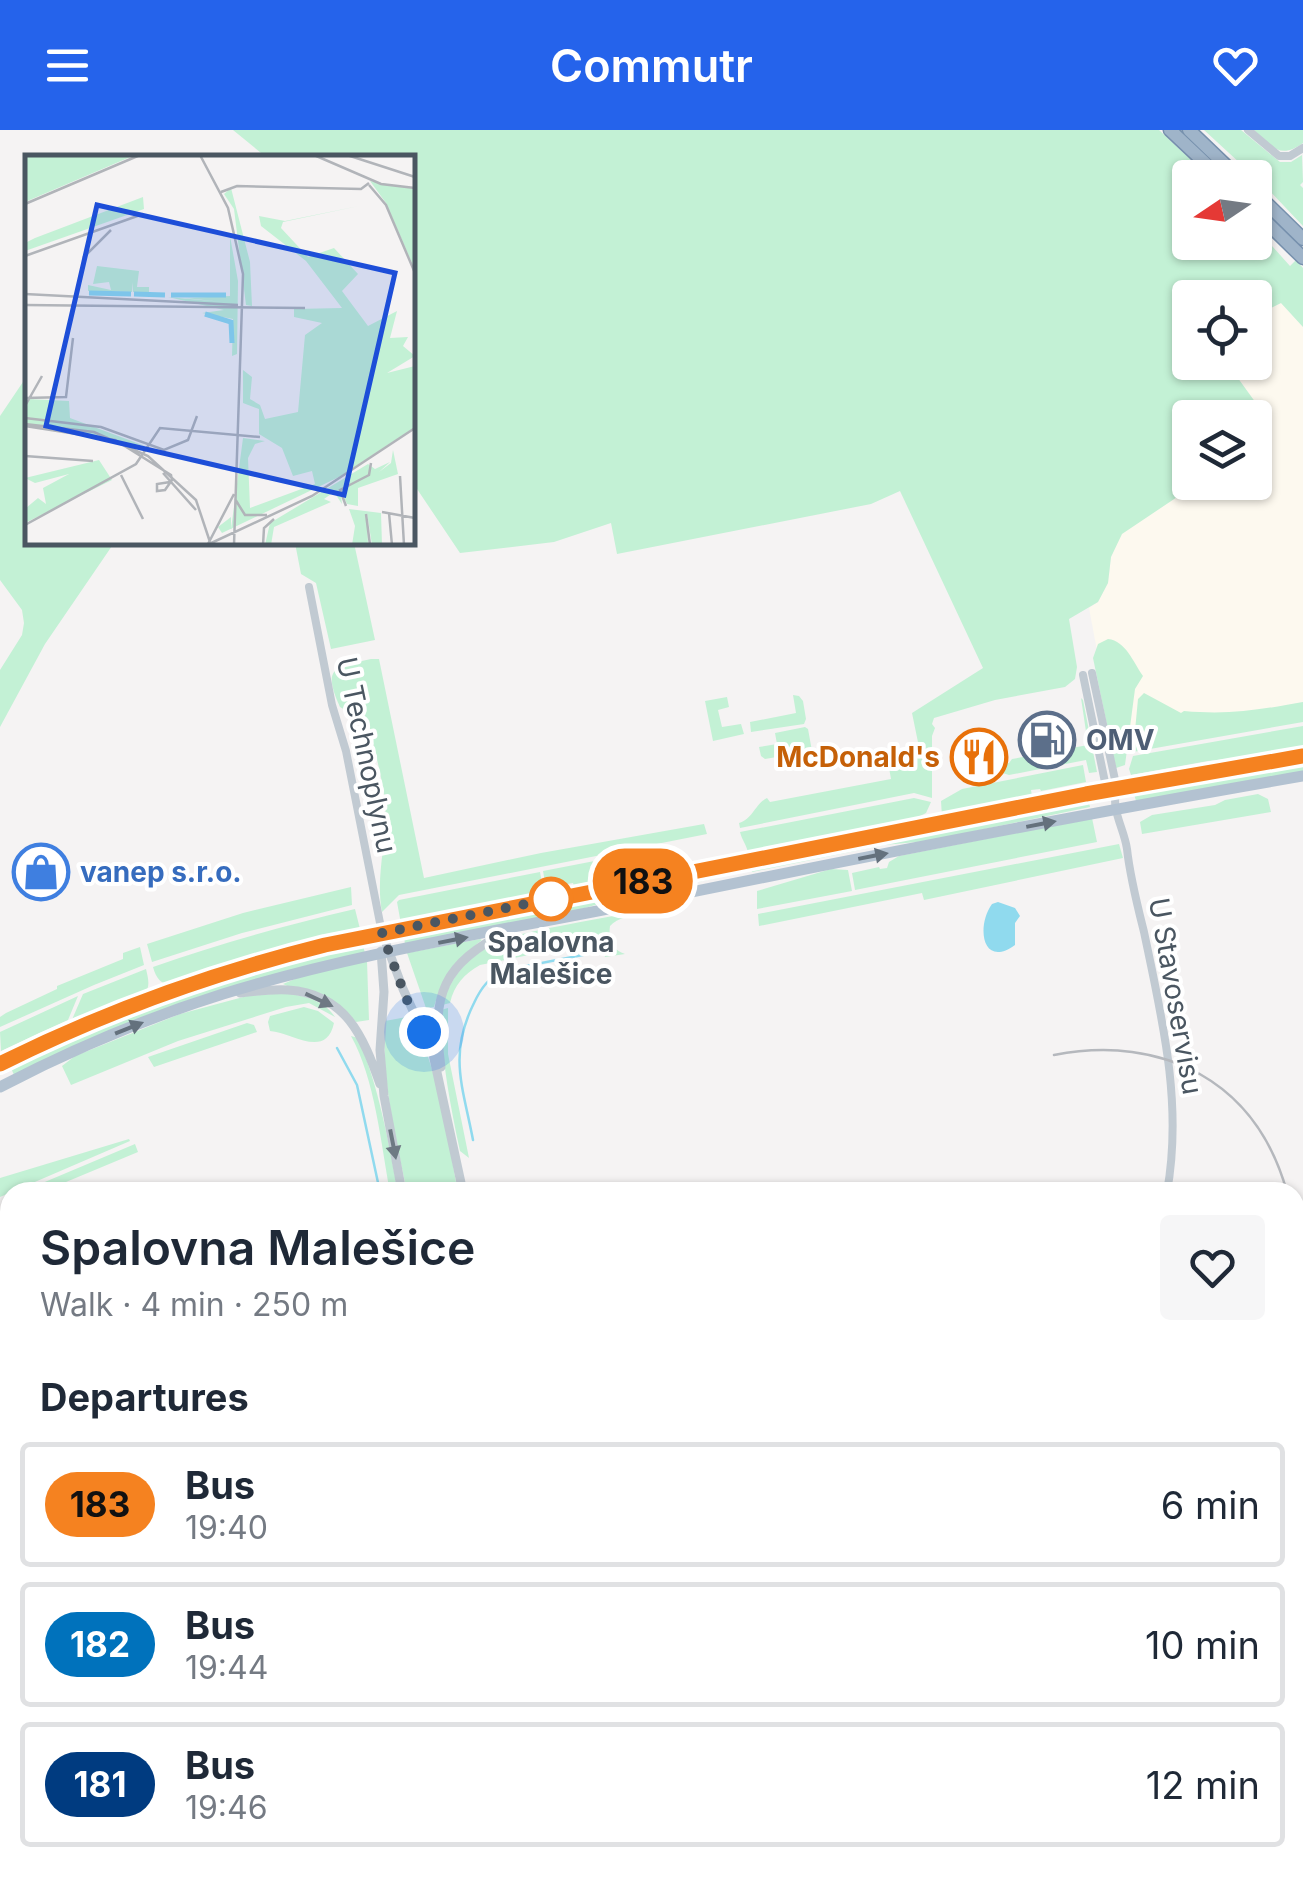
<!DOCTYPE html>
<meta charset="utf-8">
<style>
:root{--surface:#fff;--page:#f6f6f7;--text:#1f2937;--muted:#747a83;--line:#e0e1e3;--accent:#2563eb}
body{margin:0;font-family:Inter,sans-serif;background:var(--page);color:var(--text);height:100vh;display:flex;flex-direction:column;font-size:38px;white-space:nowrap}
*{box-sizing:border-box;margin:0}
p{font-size:32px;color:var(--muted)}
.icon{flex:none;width:55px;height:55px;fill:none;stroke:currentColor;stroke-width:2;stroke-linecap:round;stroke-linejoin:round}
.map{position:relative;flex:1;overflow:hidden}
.sheet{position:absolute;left:0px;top:1052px;width:1305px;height:702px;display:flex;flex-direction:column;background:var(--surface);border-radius:30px 30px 0 0;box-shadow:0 2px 8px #0004}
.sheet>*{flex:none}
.badge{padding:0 20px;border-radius:32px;font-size:35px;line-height:65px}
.needle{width:65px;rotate:257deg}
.buttons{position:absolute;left:1172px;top:30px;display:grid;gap:20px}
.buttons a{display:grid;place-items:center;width:100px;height:100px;border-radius:10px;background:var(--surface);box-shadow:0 2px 8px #0004;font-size:50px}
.you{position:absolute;width:50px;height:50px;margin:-25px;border:8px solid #fff;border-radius:50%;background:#1a73e8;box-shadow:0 0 0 15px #1a73e833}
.map>.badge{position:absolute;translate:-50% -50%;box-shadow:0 0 0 5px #fff}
h2{padding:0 40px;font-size:38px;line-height:90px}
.round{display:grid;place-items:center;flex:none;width:105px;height:105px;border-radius:10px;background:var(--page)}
.overview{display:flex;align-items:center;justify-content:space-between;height:170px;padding:0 40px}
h1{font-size:48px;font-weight:600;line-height:75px}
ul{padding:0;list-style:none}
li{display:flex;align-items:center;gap:30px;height:125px;margin:0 20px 15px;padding:0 20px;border:5px solid var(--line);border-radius:10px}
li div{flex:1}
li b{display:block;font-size:38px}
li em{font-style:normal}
li .badge{min-width:110px;font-weight:700;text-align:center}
header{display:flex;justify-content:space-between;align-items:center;height:130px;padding:0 40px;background:var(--accent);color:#fff;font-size:45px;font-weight:600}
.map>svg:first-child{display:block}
</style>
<header><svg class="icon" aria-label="menu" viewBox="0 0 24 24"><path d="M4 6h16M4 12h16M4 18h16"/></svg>Commutr<svg class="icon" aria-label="heart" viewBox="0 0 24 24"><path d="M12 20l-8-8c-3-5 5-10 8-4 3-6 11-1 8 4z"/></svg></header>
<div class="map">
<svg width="1303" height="1753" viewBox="0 0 1303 1753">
<rect width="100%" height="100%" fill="#f5f3f3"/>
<path fill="#fdf9ef" d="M1281,173L1303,197V572L1119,610L1098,526L1089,478L1098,472L1108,453L1111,427L1121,404L1198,353L1255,352V314L1264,308L1266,287L1227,233L1255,232V186Z"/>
<path fill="#c3f1d5" d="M233,0H1159L1209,47L1190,48V112H1255V97L1290,136L1296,130L1303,138V197L1281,173L1255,186V168H1190V232L1227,233L1266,287L1264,308L1255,314V288H1190V352L1198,353L1122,404L1111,427L1108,453L1098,472L1069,489L1077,537L1075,549L1065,557L995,570L934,588L932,594L935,598L932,606V668L914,663L740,698L739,693C753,689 755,674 767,668L770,672L891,649L888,632L871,634V632L920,622L912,583L983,538L900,361L871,374L617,424L611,393L554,412L460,423L413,353L412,28L266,27Z
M1204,0H1241L1280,32H1291L1302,25L1303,52L1300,55L1303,58V96L1267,58Z
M1254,0H1303V13C1280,30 1271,16 1254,0Z
M27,246L28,412L114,413L45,514L0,597V540L22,505L24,493L22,480L0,450V286Z
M295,413H354L375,510L331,519L316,453L301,444Z
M1108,509C1126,511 1133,532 1143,546L1135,559L1125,635L1116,638L1093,528L1098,514Z
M371,529H379L424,748L541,723L704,694L707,704L399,765L382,782C375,746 388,709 385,672C382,646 374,619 369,594L340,577C322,537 334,537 371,529Z
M1144,563L1181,583L1184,581C1229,585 1259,580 1303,572V592L1133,622L1138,569Z
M793,565L799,566L803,571L806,589L804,594L751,602L750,592L796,583Z
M727,567L729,577L718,580L722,597L741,594L744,604L713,611L705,571Z
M1081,568L1083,570L1097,642L1089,643L1086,630L1009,645L984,637L1009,633L1012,629L1088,615Z
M1303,596V621L1208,631L1131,645L1129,639L1133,626Z
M805,597L808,599L812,621L765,629L761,626L759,617L777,614L775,603Z
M1303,631V642L1136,671L1134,664L1229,647L1257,638Z
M1083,635L1086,652L1041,661L1040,659L1031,660L1032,666L1016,673L942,687L941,671L962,659Z
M1258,664L1268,669L1271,682L1142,704L1140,692L1152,685L1215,675L1225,670Z
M914,668L931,672L926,683L914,689L748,722C746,714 742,710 740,702Z
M1088,668L1090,677L928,711L884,715L752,742L750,734Z
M1092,688L1097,712L855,760L852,743L879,737L880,739L887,738L889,732L899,726Z
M1119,714L1123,728L924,770L922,763L759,796L758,784Z
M610,728C612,736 607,742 608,749L574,756L573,753L546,758L543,741Z
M831,739L848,740L852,761L757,779V761Z
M540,742L544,763L531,769L401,794L397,772L399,770Z
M718,742L717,748L612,770L578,780L405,814L404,807L479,792L517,780Z
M351,757L352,775L242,803L152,832L147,814L243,783Z
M355,779L361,803L173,855C161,855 156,848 153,837C219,814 286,795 355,779Z
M647,780L656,783L655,785C642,782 619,786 610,796C608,811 613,820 625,824L605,827L601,813L598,811L480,835C464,844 454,855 450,873L442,875C461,816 506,806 560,796C589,790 618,785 647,780Z
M480,809L482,810C458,829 442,847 434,877L426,878L407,823Z
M362,812L365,823L299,838L14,945L11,938L106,890L140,877L266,835Z
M140,817L144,835L94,855L0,897V887L6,883L57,859V856L123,829V823Z
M367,831L369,890L356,892L348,883L283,854L302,846Z
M146,839C148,848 151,857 144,864C133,875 87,887 71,892L83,864Z
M285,863C305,866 324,870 335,887L309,873L286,877L178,911L71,955L62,936L75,926L180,884L247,866Z
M78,866L68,890L1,921L0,902Z
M304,877L318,881L334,893C326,930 291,902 270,901L268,892L270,886Z
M448,878V924L469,1028L460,1021C450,974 441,928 441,880Z
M412,886C438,941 447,1003 458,1062H407C396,1007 381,949 385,891Z
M247,893L254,895L257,902L154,937L148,927Z
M351,906L358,908C379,957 388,1010 398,1062H390C381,1014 375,949 351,906Z
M129,1009L130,1011L0,1067V1048Z
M135,1014L138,1022L42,1062H21Z
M0,1538L10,1553V1635L0,1613Z
M1151,1745H1259L1260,1753H1152Z"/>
<path fill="#90daee" d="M998,772L1015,778L1020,786L1015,793V815C982,839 976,796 992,774Z"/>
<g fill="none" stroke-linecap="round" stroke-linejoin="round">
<path stroke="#90daee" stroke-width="2.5" d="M337,918L357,955L380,1062
M473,1010C463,957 448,925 474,873C481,858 489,847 505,840L598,822
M515,1745L516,1753"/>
<g stroke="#7690ad" stroke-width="15">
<path id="trunk" d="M1170,0L1221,48
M1189,0L1239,48
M1255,62L1303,109
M1255,81L1303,128"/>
</g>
<path stroke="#c1cad2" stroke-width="8" d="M1248,0L1279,26H1290L1303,18
M309,457L332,575L346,621L382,803
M1092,543L1117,659C1110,679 1124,698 1127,719C1130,747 1137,774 1144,802C1162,888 1183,974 1167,1062
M1083,545L1107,662
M1295,1168L1303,1171
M1295,1647L1303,1646
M782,1745H784
M1141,1745L1143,1753"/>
<path stroke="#c1cad2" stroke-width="9" d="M382,803L403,859L433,924L463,1062
M381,821L384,862L380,920L384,966L402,1062
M240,863C256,861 272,859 288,860C346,864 363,906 380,954
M441,937C431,863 442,835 509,800
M536,1745L538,1753
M597,1745L599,1753"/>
<path stroke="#c1cbd6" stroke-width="10" d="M1295,1306L1303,1266
M1303,1387L1297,1506L1303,1618
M1295,1701L1303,1753"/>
<path stroke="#b3c2d1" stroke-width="11" d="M0,934C104,882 212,843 325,815L1060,669L1303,626
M0,957C71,920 146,888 223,864C355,823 493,802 628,775C852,729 1077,685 1303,646"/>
<use href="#trunk" stroke="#9fb4c9" stroke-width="12"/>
<path stroke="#b5b8bd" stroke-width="2.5" d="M1296,1343L1303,1304
M1295,1390L1303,1331
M1295,1611L1303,1671
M1296,1660L1303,1703"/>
<path stroke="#b5b8bd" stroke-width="2.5" d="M1054,925C1163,904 1256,951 1287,1062
M0,1489L10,1505
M0,1521L10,1536
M142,1745L148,1753
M162,1745L168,1753
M269,1745L283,1753
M1263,1745L1264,1753"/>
</g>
<defs><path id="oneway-solid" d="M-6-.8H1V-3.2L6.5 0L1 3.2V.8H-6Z" transform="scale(2.5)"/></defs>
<g fill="#64717d">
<use href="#oneway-solid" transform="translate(1041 694) rotate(-11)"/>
<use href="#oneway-solid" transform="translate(873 726) rotate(-11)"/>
<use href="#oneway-solid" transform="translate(453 810) rotate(-11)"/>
<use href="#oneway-solid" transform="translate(129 898) rotate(-22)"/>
</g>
<g fill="#6e7983">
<use href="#oneway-solid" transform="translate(319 870) rotate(25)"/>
<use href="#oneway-solid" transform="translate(393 1014) rotate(79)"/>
</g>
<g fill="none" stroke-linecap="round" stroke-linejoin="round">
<g stroke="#fff" stroke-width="22">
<path id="line" d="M0,934C104,882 213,843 325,815L1086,664L1303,626"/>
</g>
<use href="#line" stroke="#f58220" stroke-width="15"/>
<path stroke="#4a5661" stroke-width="10" stroke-dasharray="0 18" d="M424,902L406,868L382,803L551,769"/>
</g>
<defs>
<g id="fuel-ring" transform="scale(2.875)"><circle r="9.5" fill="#fff" stroke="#5c6f8a" stroke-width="1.5"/><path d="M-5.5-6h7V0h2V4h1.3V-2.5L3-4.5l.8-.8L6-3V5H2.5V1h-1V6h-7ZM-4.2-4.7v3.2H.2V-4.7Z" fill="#5c6f8a"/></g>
<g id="restaurant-ring" transform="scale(2.875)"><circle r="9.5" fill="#fff" stroke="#e8710a" stroke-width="1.5"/><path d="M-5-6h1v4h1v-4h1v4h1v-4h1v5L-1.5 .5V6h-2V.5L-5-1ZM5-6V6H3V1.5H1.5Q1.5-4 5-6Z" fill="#e8710a"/></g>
<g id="shop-ring" transform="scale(2.875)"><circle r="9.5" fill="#fff" stroke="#3f7fe0" stroke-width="1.5"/><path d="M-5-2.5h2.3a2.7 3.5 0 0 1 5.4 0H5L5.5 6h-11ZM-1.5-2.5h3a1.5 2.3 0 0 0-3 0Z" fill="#3f7fe0"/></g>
</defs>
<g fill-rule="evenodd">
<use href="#fuel-ring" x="1047" y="610"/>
<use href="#restaurant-ring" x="979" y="627"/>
<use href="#shop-ring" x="41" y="742"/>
</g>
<circle fill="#fff" stroke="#f58220" stroke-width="5" cx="551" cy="769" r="20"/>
<g text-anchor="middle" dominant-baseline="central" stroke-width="8" stroke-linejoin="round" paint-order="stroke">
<g font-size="28" font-weight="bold" fill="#4e5e75" stroke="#fff" text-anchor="start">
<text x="1086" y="610">OMV</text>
</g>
<g font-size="28" fill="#4a5661" stroke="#fff">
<text transform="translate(367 625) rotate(78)">U Technoplynu</text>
<text transform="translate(1176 866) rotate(80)">U Stavoservisu</text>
</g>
<g font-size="28" font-weight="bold" fill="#c56008" stroke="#fff" text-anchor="end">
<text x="940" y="627">McDonald's</text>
</g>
<g font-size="28" font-weight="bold" fill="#366cbe" stroke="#fff" text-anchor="start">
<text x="80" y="742">vanep s.r.o.</text>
</g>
<g font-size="28" font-weight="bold" fill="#4a5661" stroke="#fff">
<text x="551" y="812">Spalovna<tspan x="551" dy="32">Malešice</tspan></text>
</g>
</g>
<g transform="translate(25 25)">
<rect width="390" height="390" fill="#f5f3f3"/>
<path d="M0,0H110L0,47ZM345,26L390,34V115L361,48ZM206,33L225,107L227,151L221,150L209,54L199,39ZM118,42L119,54L0,96V88L10,83ZM334,51L258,67L256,73L283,102L309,93L333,119L317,136L343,171L372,156L365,183L383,182L378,191L390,201L362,218L390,211V272L314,322L197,378L193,372L206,362V374L218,283L240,286L230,289L223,303L225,353L290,329L287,316L268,321L257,293L234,279V254L218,248V215L227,222L225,244L235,250L240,264L273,257L280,180L297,168L269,162V154L317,153L281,106L236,71L234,61L260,66ZM205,81L213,126L212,199L207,201L208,164L177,158L199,155L143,142L198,147L160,143L205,141ZM72,111L114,116L112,132H124V138L108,137L107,127V137L63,136V130L86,135L84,127L68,129ZM3,244L44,246L45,263L120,291L0,268ZM368,295L373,319L333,333V351L322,349L315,334L317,349L309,337L299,344L306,347L249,372L246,390H240L245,368L343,309L350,314L365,307L354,317L366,308ZM74,305L87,325L0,368L1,353L13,343L21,349L18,333L44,319L10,328L0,323ZM324,354L356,358L357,390H347L342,358L343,390H327L330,371Z" fill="#c3f1d5"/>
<path fill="none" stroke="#90daee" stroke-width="5" d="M64,138L106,139M109,139L140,140M146,140H201M180,159L206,167L207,188"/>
<path fill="none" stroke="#b1b4b9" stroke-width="2.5" d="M175,0L203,53L218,119L209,390M289,0L356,29L390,33M322,0L390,22M344,30L361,50L390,118M196,37L212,31L336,34L344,28M0,49L115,0M0,101L118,59M58,103L86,75M0,139L213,150M0,150L280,153M0,243L41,242L48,183M0,251L17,221M0,263L76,272L139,295L163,285L172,261M0,269L69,277L123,301L171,345L185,387M0,271L90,285L146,320L147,325L140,335L132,336V329L145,327M0,301L68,306M138,318L171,355M96,320L118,364M375,321L379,390M210,344L220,360H242M321,351L315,335L344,320L346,308M357,357L390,363M364,358L367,390M341,359L345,390M0,370L111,309L135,273L235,282M183,389L209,339M182,390L287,341L390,273M238,390L239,373L249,364"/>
<path fill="#1d4ed8" fill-opacity="0.15" stroke="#1d4ed8" stroke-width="5" d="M72,50L370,118L319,340L21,271Z"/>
<rect width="390" height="390" fill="none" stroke="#4a5661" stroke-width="5"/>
</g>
</svg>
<div class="buttons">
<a><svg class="needle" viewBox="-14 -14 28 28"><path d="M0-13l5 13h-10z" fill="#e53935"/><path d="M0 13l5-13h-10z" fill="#747a83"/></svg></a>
<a><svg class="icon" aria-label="locate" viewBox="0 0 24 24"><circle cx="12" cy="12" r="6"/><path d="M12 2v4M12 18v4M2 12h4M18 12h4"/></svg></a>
<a><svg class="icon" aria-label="layers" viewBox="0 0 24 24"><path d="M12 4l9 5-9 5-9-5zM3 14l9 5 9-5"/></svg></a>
</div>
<div class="you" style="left:424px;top:902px"></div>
<b class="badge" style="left:643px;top:751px;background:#f58220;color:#111">183</b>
<section class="sheet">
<div class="overview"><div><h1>Spalovna Malešice</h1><p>Walk · 4 min · 250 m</p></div><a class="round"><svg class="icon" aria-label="heart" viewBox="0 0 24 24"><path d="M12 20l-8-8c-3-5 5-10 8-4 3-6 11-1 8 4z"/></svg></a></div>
<h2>Departures</h2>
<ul>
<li><span class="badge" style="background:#f58220;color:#111">183</span><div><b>Bus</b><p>19:40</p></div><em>6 min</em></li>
<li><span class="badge" style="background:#0072bc;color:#fff">182</span><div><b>Bus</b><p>19:44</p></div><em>10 min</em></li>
<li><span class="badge" style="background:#003b80;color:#fff">181</span><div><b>Bus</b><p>19:46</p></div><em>12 min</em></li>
</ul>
</section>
</div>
